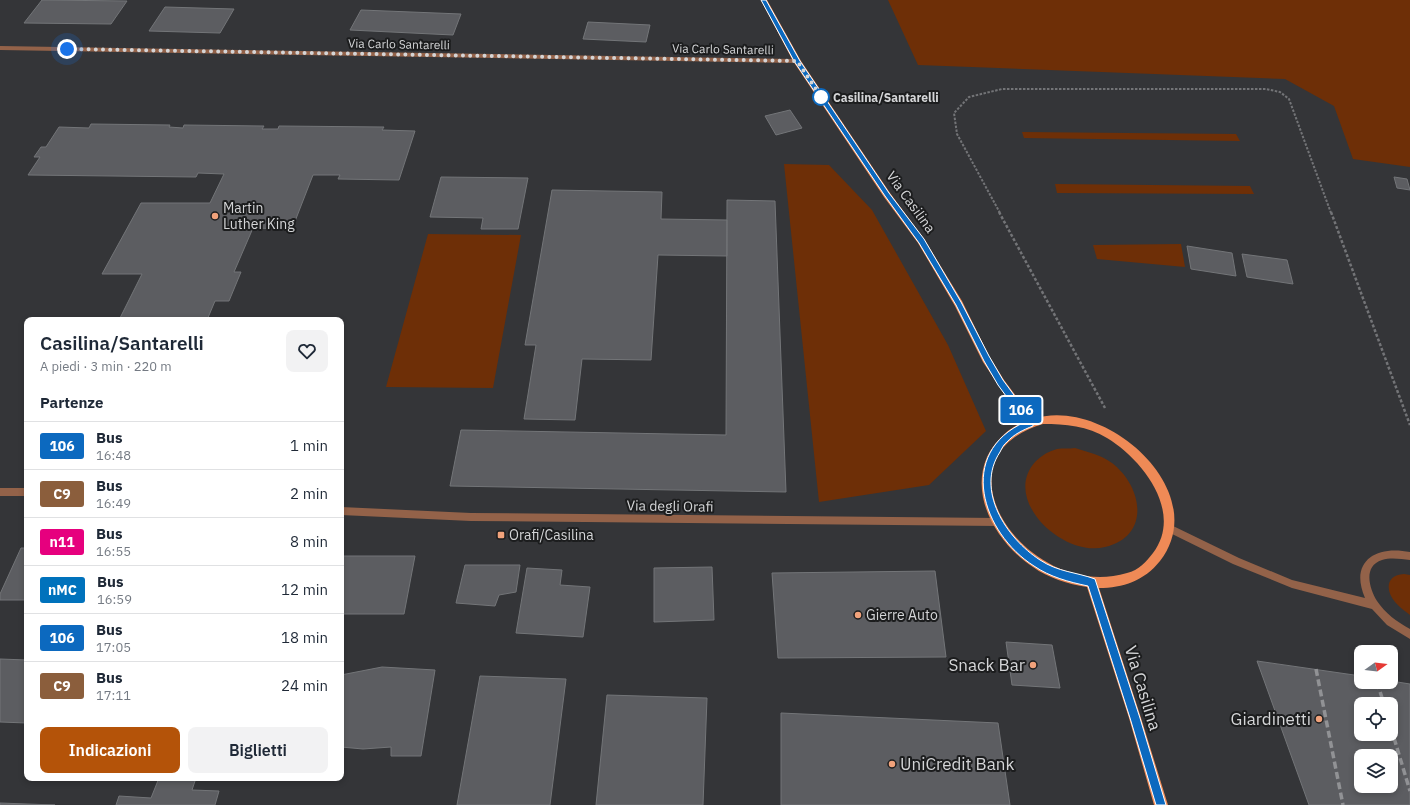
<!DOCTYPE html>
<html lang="it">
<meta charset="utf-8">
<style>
:root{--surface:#fff;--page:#f2f2f3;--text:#1f2937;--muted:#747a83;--line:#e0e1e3;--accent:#b45309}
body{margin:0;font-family:"IBM Plex Sans",sans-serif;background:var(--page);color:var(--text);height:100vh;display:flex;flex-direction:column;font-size:15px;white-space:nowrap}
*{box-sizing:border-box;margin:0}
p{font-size:13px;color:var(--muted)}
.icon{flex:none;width:22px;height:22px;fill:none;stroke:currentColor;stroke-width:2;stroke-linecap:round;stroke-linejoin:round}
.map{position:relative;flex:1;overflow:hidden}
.side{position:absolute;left:24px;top:317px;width:320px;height:464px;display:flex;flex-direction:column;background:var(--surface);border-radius:8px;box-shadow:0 2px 6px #0003}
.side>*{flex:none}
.badge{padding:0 8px;border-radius:3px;font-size:14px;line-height:26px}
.needle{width:26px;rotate:75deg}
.tools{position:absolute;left:1354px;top:645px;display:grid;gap:8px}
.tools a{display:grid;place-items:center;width:44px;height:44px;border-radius:8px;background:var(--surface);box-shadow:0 2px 6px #0003;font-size:20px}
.you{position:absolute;width:20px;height:20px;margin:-10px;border:3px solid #fff;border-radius:50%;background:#1a73e8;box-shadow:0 0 0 6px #1a73e833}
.map>.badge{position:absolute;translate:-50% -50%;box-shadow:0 0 0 2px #fff}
h2{padding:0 16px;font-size:15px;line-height:36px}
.round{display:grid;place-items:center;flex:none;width:42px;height:42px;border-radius:8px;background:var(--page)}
.headline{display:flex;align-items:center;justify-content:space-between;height:68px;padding:0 16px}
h1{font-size:19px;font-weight:600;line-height:30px}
.cta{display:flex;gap:8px;margin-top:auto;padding:8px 16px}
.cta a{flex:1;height:46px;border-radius:8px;background:var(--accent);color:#fff;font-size:16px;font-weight:600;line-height:46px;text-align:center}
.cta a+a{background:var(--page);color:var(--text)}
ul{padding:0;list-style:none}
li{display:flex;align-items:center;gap:12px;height:48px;padding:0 16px;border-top:1px solid var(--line)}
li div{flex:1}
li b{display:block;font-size:15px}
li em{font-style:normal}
li .badge{min-width:44px;font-weight:700;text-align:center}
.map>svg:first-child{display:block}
</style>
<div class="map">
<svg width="1410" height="805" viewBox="0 0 1410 805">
<rect width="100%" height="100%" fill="#343538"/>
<path fill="#6e2f07" d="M888,0H1410V167L1353,159L1334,106L1285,79L918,65Z
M1022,132L1236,134L1240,141L1024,138Z
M784,164L829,165L872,210L948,345L986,431L929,485L819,502Z
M1055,184L1250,186L1254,194L1057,193Z
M428,234L521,235L493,388L386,387Z
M1181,244L1185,267L1097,259L1093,245Z
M1075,448C1088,452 1101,455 1112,463C1143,487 1151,536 1105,547C1063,558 1000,499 1036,461C1042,455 1049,451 1057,449C1063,448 1069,449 1075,448Z
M1404,574L1410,575V615C1405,611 1399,607 1395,602C1385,590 1386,575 1404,574Z"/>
<path fill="#5c5d61" stroke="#737578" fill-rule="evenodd" d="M42,0H44L127,1L111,24L24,23Z
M165,7L234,9L220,33L149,31Z
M361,10L461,14L453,35L350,30Z
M588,22L650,25L646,42L583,39Z
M790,110L802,128L776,135L765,116Z
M91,124L170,125L169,127L183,128L184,125L264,126L262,129H278L279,126L384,127L382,130L415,131L399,180L338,179L340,175H313L292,229L253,228L234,272H241L229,301H215L207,320H119L142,274H102L141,203H210L224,174L198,173L196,177L28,175L40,157H34L41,147H46L59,127L89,128Z
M441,177L528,178L518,229H481L483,218L430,217Z
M1394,177L1407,179L1410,190L1397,188Z
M552,190L662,192L661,219L727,220V256L658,255L651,360L582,359L575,420L524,419L536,345H525Z
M727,200L775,201L786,492L450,486L461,430L726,435Z
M1187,246L1232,253L1236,276L1191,269Z
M1242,254L1287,260L1293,284L1247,277Z
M21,548H27V600H0V594Z
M341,556H415L404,614H341Z
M465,565H520L516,592L499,595L495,606L456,603Z
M712,567L714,620L654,622V568Z
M527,568L562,570L560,585L590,587L583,637L516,633Z
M935,571L946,657L778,658L772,573Z
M1006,642L1052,645L1060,688L1012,685Z
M0,659L27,660V723L0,722Z
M1257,661L1361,676V682L1391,681L1410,684V805H1309ZM1361,704H1391V734H1361ZM1361,756H1391V786H1361Z
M382,667L435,670L421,756H391V747L363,749L341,747V675Z
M480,676L566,679L550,805H457Z
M607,695L707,698L703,805H596Z
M781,713L998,723L1010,805H781Z
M159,778H196L192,790L219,791L215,805H116L119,796L151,798Z
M0,803L55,805H0Z"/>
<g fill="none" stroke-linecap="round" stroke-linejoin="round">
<path stroke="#737477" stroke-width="2" stroke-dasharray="2.5 1.5" stroke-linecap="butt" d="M1000,213L957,134L954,113L969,97L1002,89H1266L1280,92L1289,99L1331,213"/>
<path stroke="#737477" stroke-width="2.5" stroke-dasharray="3 2" stroke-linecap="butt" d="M999,212L1105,408
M1331,212L1410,425"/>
<path fill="#936249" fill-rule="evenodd" d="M0,46L797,59L800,61L797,63L0,50Z
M0,488H27V496H0Z
M341,507L471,513L998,518L1001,519L1002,522L1001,525L998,526L471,521L341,515Z
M1169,524L1239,558L1292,580L1365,598C1349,561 1376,545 1410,552V560C1401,559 1391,557 1382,560C1363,566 1369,588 1377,601C1385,613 1397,622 1410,629V639L1387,625L1372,609L1292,588L1233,564L1166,531L1165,528L1166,525Z"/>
<path fill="#ef8a56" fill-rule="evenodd" d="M761,0H767L801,61L890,193L924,239L962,301L989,356L1004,380L1033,419C1104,395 1214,491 1160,561C1144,581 1123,588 1099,588L1141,718L1168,805H1154L1129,718L1087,587C1068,584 1048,578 1033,567C999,545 969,498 987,457C995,441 1007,429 1023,422L983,362L955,306L918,243L884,197L793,61ZM1043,424C1065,424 1088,426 1107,438C1142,459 1184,512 1153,553C1146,562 1139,570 1127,573C1029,603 927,458 1043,424Z"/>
<path stroke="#919295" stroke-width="3.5" stroke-dasharray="7 3.5" stroke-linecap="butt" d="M1316,669L1343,805
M1377,682L1384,704
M1391,728L1410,791"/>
</g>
<path fill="#0c69bf" stroke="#fff" d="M761,0H766L800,61L889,193L924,239L961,302L989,356L1003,380L1033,421V426C1023,430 1014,434 1007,442C1004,444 1002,448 1000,452C975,490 1006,538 1040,560C1058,572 1076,572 1095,579L1140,718L1166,805H1156L1130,718L1088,586C1069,582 1050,577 1034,566C982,533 956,453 1025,422L998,385L984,361L956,305L919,243L885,196L794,61Z"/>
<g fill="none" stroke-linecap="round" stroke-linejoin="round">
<path stroke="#d4d5d7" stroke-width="4" stroke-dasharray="0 7.2" d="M67,49L797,61L822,98L821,97"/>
</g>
<circle fill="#fff" stroke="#0c69bf" stroke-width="2" cx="821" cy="97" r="8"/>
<g fill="#f1a27b" stroke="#1c1d1e" stroke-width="1.5">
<circle cx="215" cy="216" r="4"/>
<rect x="497" y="531" width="8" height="8" rx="2"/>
<circle cx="858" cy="615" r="4"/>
<circle cx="1033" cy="665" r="4"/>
<circle cx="1319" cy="719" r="4"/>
<circle cx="892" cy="764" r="4"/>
</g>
<g text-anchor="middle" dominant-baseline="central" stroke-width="4" stroke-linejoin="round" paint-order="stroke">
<g font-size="12" fill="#d4d5d7" stroke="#1c1d1e">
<text transform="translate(399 44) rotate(1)">Via Carlo Santarelli</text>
<text transform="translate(723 49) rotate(1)">Via Carlo Santarelli</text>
</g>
<g font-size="12" font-weight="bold" fill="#d4d5d7" stroke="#1c1d1e" text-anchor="start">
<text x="833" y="97">Casilina/Santarelli</text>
</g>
<g font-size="14" fill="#d4d5d7" stroke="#1c1d1e">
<text transform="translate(911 202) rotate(54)">Via Casilina</text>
<text transform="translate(670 506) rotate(1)">Via degli Orafi</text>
</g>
<g font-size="14" fill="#d4d5d7" stroke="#1c1d1e" text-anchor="start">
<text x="223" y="208">Martin<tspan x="223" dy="16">Luther King</tspan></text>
<text x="509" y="535">Orafi/Casilina</text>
<text x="866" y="615">Gierre Auto</text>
</g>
<g font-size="17" fill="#d4d5d7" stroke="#1c1d1e" text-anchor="end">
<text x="1025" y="665">Snack Bar</text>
<text x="1311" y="719">Giardinetti</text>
<text x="900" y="764" text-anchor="start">UniCredit Bank</text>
</g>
<g font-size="17" fill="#d4d5d7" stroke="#1c1d1e">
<text transform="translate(1143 688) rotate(73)">Via Casilina</text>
</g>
</g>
</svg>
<div class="tools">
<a><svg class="needle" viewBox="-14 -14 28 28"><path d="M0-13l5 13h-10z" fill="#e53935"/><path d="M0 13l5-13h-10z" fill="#747a83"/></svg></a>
<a><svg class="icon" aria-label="locate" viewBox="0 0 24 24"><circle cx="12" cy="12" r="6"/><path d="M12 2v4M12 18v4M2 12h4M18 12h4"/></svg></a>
<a><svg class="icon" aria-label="layers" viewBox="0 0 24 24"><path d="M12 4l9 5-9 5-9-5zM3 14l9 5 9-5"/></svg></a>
</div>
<div class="you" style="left:67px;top:49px"></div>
<b class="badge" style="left:1021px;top:410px;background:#0c69bf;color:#fff">106</b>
<section class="side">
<div class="headline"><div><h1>Casilina/Santarelli</h1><p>A piedi · 3 min · 220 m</p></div><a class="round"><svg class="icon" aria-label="heart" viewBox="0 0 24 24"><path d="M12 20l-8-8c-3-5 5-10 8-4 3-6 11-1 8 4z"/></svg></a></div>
<h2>Partenze</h2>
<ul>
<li><span class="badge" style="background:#0c69bf;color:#fff">106</span><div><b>Bus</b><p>16:48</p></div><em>1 min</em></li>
<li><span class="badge" style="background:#8b5e3c;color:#fff">C9</span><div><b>Bus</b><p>16:49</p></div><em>2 min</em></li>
<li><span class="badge" style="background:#e6007e;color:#fff">n11</span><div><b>Bus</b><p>16:55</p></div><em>8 min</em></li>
<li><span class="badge" style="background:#0072bc;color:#fff">nMC</span><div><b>Bus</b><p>16:59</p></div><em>12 min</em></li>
<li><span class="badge" style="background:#0c69bf;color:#fff">106</span><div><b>Bus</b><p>17:05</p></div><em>18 min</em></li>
<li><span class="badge" style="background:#8b5e3c;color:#fff">C9</span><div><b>Bus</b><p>17:11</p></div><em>24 min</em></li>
</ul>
<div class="cta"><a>Indicazioni</a><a>Biglietti</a></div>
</section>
</div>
